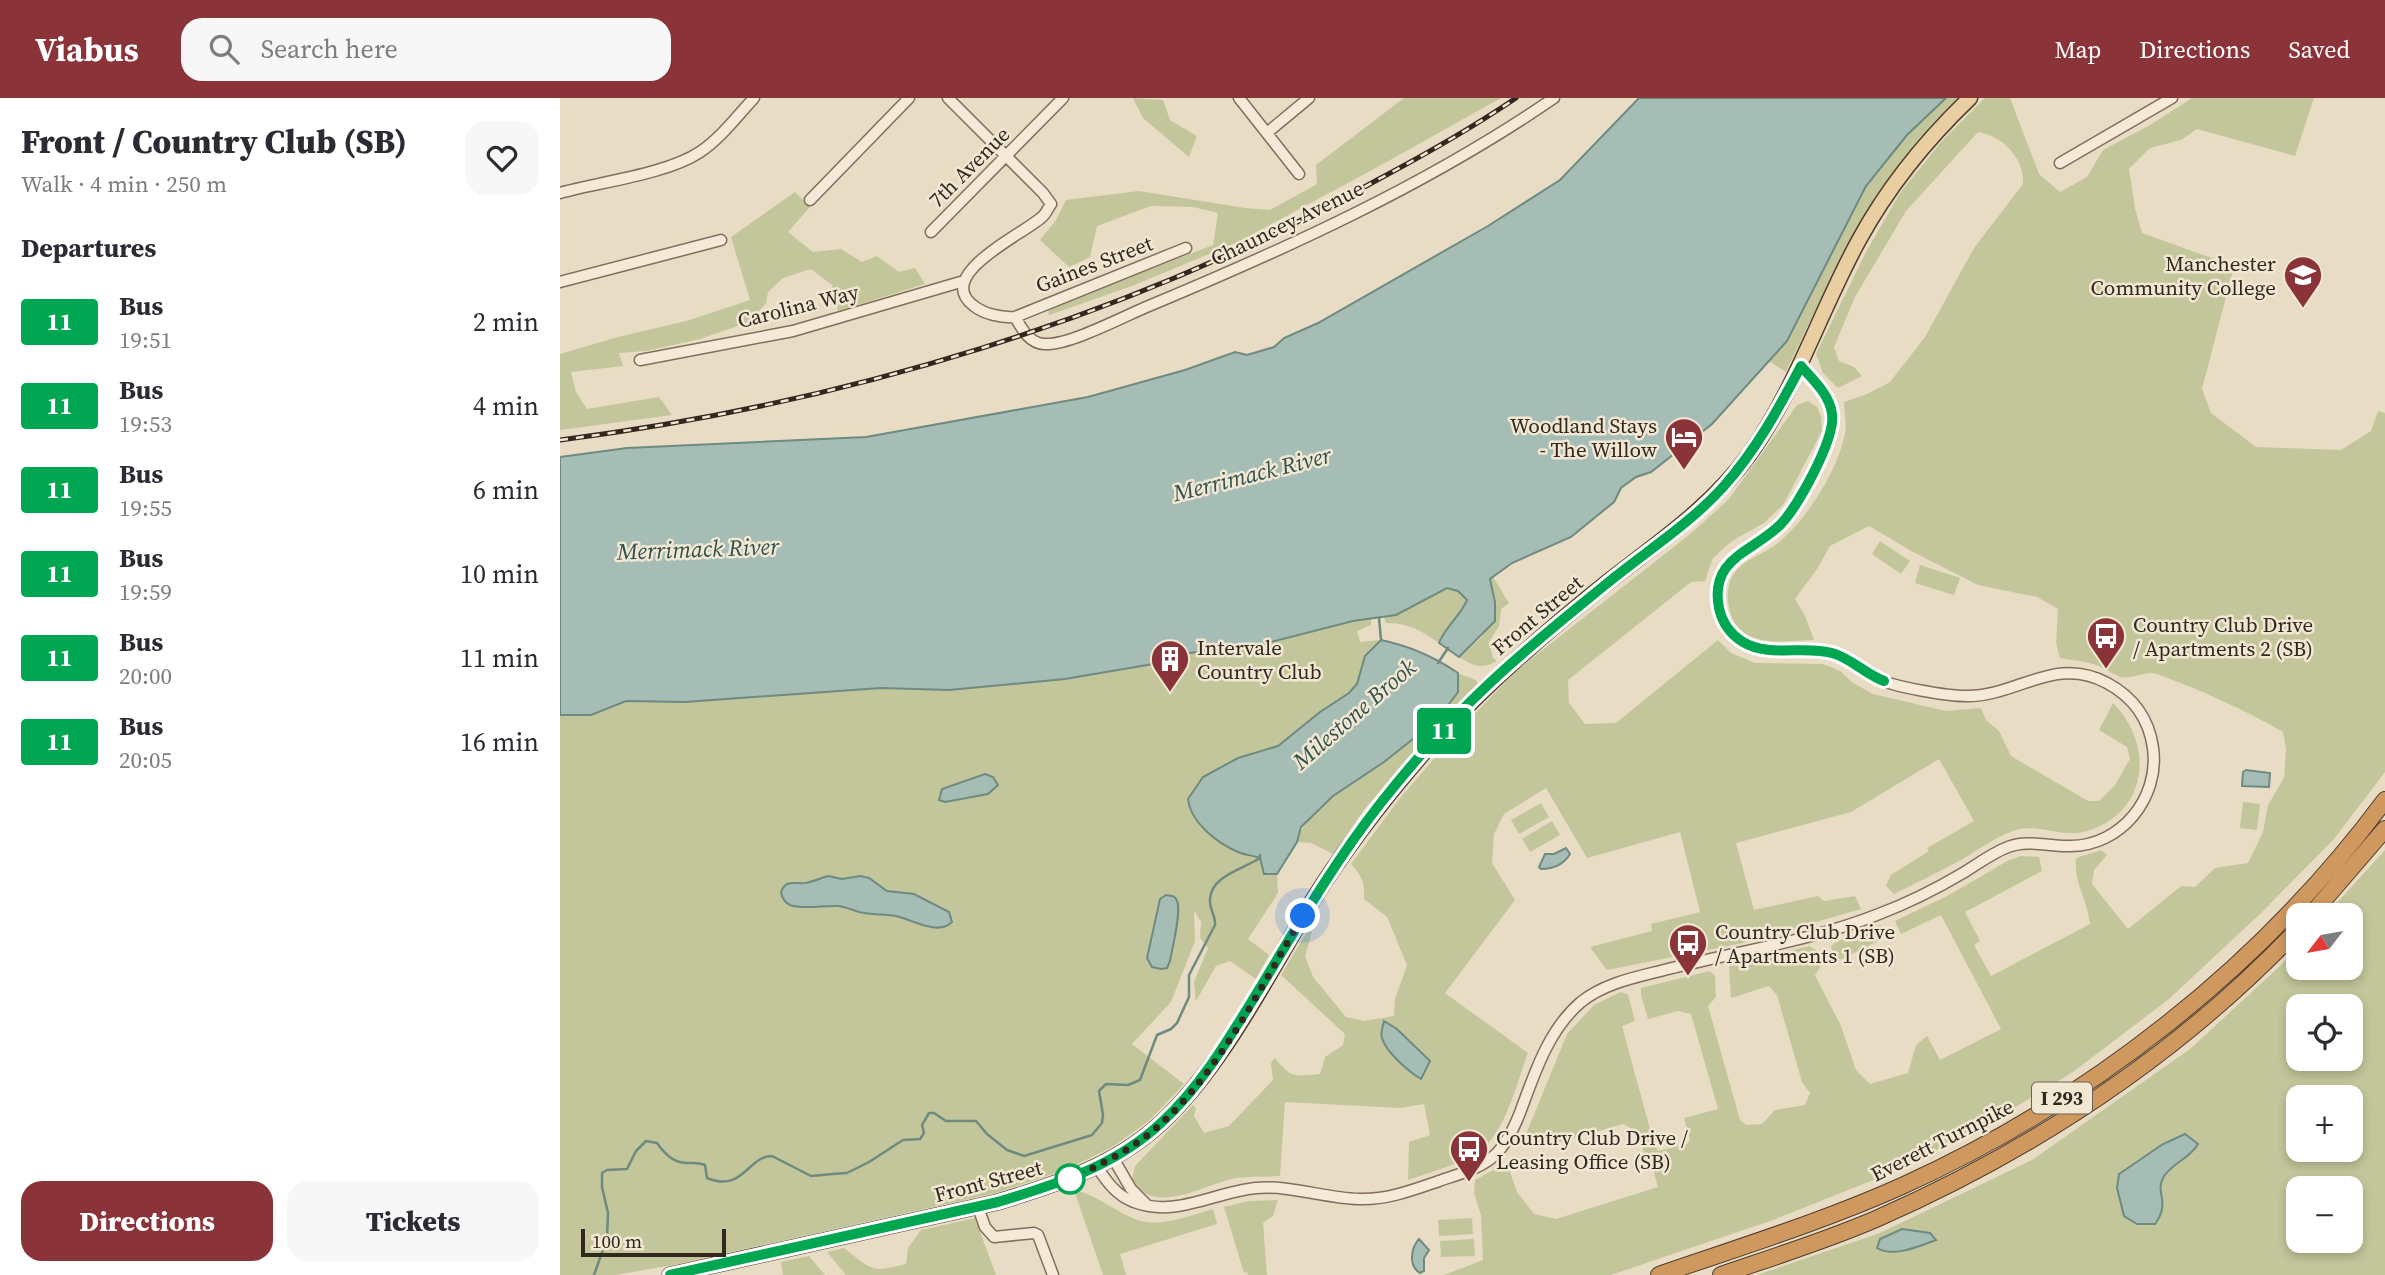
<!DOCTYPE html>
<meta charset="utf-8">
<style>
:root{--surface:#fff;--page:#f7f7f7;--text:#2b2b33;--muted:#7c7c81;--accent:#8a3338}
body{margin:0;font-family:"Source Serif 4",serif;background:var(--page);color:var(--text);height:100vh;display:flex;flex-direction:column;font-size:26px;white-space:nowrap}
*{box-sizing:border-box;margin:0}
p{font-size:23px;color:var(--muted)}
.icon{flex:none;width:38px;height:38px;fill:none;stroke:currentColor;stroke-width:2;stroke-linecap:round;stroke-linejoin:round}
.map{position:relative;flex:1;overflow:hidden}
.details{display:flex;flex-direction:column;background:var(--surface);width:560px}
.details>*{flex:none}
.badge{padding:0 14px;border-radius:5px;font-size:24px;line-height:46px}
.needle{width:46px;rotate:239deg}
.buttons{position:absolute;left:1726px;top:805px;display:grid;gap:14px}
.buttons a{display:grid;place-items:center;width:77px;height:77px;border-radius:14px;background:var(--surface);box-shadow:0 4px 10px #0003;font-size:35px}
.scale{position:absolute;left:21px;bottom:18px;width:145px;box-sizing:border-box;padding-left:7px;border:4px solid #33281f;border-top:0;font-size:19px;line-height:24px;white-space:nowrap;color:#33281f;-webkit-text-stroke:5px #f1e7d3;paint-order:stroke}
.you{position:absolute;width:35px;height:35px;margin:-18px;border:5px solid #fff;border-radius:50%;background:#1a73e8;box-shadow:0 0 0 10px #1a73e833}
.map>.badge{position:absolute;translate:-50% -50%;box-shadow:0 0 0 4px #fff}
h2{padding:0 21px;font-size:26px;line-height:63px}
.round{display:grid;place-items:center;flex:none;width:74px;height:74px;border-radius:21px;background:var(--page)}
.headline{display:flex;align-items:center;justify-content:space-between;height:119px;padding:0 21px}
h1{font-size:33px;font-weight:800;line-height:52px}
.primary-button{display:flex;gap:14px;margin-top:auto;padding:14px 21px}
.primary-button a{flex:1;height:80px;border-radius:21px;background:var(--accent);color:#fff;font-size:28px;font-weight:800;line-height:80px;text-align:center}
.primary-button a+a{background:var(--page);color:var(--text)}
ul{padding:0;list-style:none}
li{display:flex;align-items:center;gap:21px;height:84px;padding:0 21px}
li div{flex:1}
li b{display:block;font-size:26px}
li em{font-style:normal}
li .badge{min-width:77px;font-weight:700;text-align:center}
header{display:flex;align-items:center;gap:42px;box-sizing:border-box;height:98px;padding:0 35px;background:var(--accent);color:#fff}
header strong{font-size:33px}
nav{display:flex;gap:38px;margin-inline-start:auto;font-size:24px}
.search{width:490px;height:63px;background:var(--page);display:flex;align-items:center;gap:18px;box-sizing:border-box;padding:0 24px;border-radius:21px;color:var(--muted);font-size:26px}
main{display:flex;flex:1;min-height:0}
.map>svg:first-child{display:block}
</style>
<header>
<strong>Viabus</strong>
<div class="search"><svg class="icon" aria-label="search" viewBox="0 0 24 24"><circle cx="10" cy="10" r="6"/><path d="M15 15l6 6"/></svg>Search here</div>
<nav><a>Map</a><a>Directions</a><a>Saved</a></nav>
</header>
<main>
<section class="details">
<div class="headline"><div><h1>Front / Country Club (SB)</h1><p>Walk · 4 min · 250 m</p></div><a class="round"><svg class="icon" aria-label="heart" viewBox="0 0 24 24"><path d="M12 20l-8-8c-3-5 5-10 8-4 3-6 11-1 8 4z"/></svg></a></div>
<h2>Departures</h2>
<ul>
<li><span class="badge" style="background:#00a651;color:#fff">11</span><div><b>Bus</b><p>19:51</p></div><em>2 min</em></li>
<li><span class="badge" style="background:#00a651;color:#fff">11</span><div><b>Bus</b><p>19:53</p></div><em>4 min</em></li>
<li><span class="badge" style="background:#00a651;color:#fff">11</span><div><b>Bus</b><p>19:55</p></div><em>6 min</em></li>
<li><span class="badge" style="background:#00a651;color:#fff">11</span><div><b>Bus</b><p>19:59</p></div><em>10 min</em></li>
<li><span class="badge" style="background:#00a651;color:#fff">11</span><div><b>Bus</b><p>20:00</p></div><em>11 min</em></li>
<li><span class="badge" style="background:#00a651;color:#fff">11</span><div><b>Bus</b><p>20:05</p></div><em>16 min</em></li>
</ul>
<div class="primary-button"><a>Directions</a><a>Tickets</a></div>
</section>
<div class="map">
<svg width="1825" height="1177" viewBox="0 0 1825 1177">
<rect width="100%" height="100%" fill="#e9dcc4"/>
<path fill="#c3c69a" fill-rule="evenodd" d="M573,0L603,2L610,22L637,38L629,59L583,20Z
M844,0H941L814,71L678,144L572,188L489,217L488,211L653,147L658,115L633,109L591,108L537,128L530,159L509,169L480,142L496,122L506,102L579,93L685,110L710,112L757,86L756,67Z
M1386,0H1399C1317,73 1272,176 1226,274L1209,263L1227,243L1306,88L1347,37Z
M1425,0H1450L1479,76L1500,94L1527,79L1543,52L1590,27L1632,0H1754L1735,58L1637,31L1621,42L1590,50L1569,71L1575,110L1582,135L1674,168L1642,291L1651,315L1696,349L1781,352L1811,333L1818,313L1825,315V674L1774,741L1700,816L1609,901L1513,974L1423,1029L1326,1077L1213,1122L1051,1177H884L923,1162L921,1117L914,1095L915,1082L941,1068L949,1071L957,1094L974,1116L996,1121L1098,1089L1090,1060L1085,1059L1078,1034L1063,1026L980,1050L964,1041L1007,936L1034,907L1061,894L1068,897L1075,923L1062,928L1094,1046L1098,1053L1127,1046L1130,1042L1124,1020L1158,1011L1131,916L1118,913L1088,921L1081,897V890L1150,873L1155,878L1156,899L1148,908L1180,1022L1186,1027L1202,1026L1215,1012L1245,1007L1250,995L1242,984L1217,897L1209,888L1171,900L1169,868L1249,848L1257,853L1262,866L1255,877L1281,928L1296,972L1310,986L1348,975L1356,947L1367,938L1380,962L1441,931L1381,817L1341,836L1335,823L1389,797L1449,762L1461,758L1479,759L1482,773L1405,814L1420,843L1414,847L1431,878L1530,826C1528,803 1513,783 1516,760L1541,752L1547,757L1534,772L1532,786L1568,831L1621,788L1635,789L1655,770L1688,765L1703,734L1708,707L1724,680L1726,651L1723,634C1683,611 1641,592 1597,576C1586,572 1572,582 1561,579C1552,576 1545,570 1536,567C1525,563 1512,562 1500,560L1496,545L1498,511L1477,499L1418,487L1353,454L1309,428L1270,448L1257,471L1235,501L1245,518L1254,542C1222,543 1178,552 1169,510C1167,500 1167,489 1172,479C1181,462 1200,458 1214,448C1245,425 1277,374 1285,336C1287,327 1284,314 1284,304L1307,296L1330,284L1365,239L1414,150L1463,86C1465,61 1443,38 1418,34L1346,113L1295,199L1274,249L1279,263L1294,269L1302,278L1278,290L1263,275L1256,256L1306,154L1340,95L1381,44Z
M235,94L250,109L228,134L253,154L281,151L302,164L317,158L339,174L355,170L365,186L278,213L272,187L251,171L223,180L208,194L206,205L189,224L140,241L86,253L59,255L63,268L11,274L16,294L27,311L99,299L112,317L0,332V256L58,239L126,223L190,202L171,139Z
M1248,303L1257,309L1261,318L1262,333L1223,407L1204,425L1172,443L1153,460L1145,483L1131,484L1008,582L1009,605L1025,626L1056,625L1158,542L1171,555L1195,565L1263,566L1280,573L1293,585L1313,596L1386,613L1421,610L1426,622L1439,633L1451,658L1528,703H1539L1555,687L1570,661L1567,649L1539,632L1553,605C1595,647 1588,715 1527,733C1502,741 1477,724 1453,733C1434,740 1418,752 1401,762C1379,774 1356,785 1334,796L1326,788L1331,777L1369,753L1367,750L1414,723L1379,661L1291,714L1176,745L1194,812L1258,798L1264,803L1295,798L1301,811L1183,845L1047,872L1030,849L1092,833L1091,826L1140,814L1120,734L1027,760L986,690L944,716L934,736L932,765L955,802L885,895L968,955C958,981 946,1031 924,1049C904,1066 873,1073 848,1082L849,1044L870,1037L864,1006L840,1010L725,1004L720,1078C706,1079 690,1078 676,1080C645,1086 593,1120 572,1081L575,1068L633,1007L636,1010L634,1018L644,1035L669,1028L713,982L711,965L715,960C731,981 735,978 760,976L765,959L783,947L785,936L721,877L748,832L752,834L745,858L753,879L786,919L804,923L834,918L835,901L847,867L827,819L804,801C805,785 802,778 791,766L841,699L901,630L957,572L1129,437L1168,402L1237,307Z
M1320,443L1350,463L1341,476L1312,456Z
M1360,467L1400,480L1394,497L1355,485Z
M933,479L949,505L941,511L939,528L929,544L933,560L937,563C922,572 913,568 899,559L922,539L935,504L930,481Z
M887,490L898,493L907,502C900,519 886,527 879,545C861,532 848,525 826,525L824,519L836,517Z
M811,521V527L797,533L800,544L821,542L805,558L797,586L789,595L760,614L718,648L633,692L628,701L630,712L680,756H690L700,760L704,776H717L718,795L688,841L709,857L696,881L670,863L656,868L636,903L634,884L648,850L640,840L641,824L634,812L635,843L611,904L572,946L624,986L589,1023L552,1049L508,1071L436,1095L113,1167L56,1177H0V617H31L66,603L125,604L321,590L389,592L505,581L599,565L621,556Z
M898,575L916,582L918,587L807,708L773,756L751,745L737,744C748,705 792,688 823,665C849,645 873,617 898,594Z
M1683,704L1700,706L1697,732L1680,730Z
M981,705L989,719L959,736L951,722Z
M992,723L1000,737L970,754L962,741Z
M1825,752V1177H1197L1320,1135L1472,1062L1630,951L1720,868L1738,849V870H1790V817H1766ZM1738,908H1790V961H1738ZM1738,999H1790V1052H1738ZM1626,1036L1633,1054L1606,1074L1600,1084ZM1738,1090H1790V1143H1738Z
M1320,827L1326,831L1320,842L1282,861L1274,862L1271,848C1278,841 1308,833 1320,827Z
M514,1092C538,1097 555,1114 578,1122C601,1130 631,1117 653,1111L657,1126L560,1156L566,1177H543Z
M718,1102L713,1118L703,1125L707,1177H688L687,1174L684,1175L664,1109L689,1103Z
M415,1120L436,1177H286L267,1154L284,1150C312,1172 311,1175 346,1166L348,1150L361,1132Z
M912,1120L913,1136L879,1138L878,1122Z
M914,1141L915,1158L881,1159L880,1143Z
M249,1158L265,1177H223L221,1164Z"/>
<path fill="#a6bdb5" stroke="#6e8a81" stroke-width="2" d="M1079,0H1386L1347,37L1306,88L1227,243L1152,326L1091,374L1076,379L1061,390L1054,404L1011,439L952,465L930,481L935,504V523L899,559L879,545C886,527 900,519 907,502L898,493L887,490L836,517L793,523L703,546L621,556L599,565L505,581L389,592L321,590L125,604L66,603L31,617H0V359L67,350L306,339L528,299L625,272L675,254L687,257L714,249L724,240L758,225L928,128L1000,82Z
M821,542C850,548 873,558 898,575V594L877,622L824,664L773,698L741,729L737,744L717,776H704L700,760C692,757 684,757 678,754C657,745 630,724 628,701L643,679L678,660L718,648L760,614L789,595L797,586L805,558Z
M1686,672L1710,675L1709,689L1682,688L1683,674Z
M425,676L433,679L438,687L428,696L385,704L379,702L382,691Z
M1006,750L1010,756C1004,766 993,771 981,771L979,769L985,756H994Z
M268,778L282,781L300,778L309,780L327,793L354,796L389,814L392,824C378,838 353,822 336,818C324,816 311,817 299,814C292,812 286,809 278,808C264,807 244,812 230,807C224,804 222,800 221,794C226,781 234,786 245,785C252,784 261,780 268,778Z
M606,797C610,798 614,797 616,801C623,809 612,851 610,863L607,870L601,871L592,869L587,860L600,801Z
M824,923L837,931L870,963L861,981C849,974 825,953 822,940C820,934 823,929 824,923Z
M1625,1036L1638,1046C1630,1061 1611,1065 1603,1080C1595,1095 1611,1105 1595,1126H1577L1564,1118L1557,1090L1559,1076L1603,1046Z
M1342,1131L1370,1135L1376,1142C1360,1148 1333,1160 1317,1150L1320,1141Z
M859,1141L869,1152L864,1160V1173L860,1175C848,1168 851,1150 859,1141Z"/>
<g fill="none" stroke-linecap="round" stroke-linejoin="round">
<path stroke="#6e8a81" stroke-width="2.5" d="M819,520L821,542
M878,565L888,550
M34,1177L47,1140L48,1115L42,1089V1075L47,1072L67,1071L76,1053L86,1043L97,1045C104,1055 113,1065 127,1065C134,1065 138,1064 145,1067L147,1080C183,1095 188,1058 212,1058L251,1078L273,1076L287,1075L309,1064L343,1042L360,1041L364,1035L362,1027L369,1015H374L386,1023H416L427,1036L447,1052L464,1058L532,1037L542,1025L543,1017L539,993L546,986L568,987L580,982L597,937L611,931L617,925L629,899V877L655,827C656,818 649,811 650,801C651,778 683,771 700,760V757"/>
<g stroke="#826e5d" stroke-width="13">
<path id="minor" d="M388,0L483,95L491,106C488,110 486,116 482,119C464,136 372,177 414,208C424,216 442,220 455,219C462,231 469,245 484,246C507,248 561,220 584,210C726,151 867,87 994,0
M679,0L739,76
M708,34L749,0
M1500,65L1612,0
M0,95C40,84 107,76 140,54C161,40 177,18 194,0
M250,102L349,0
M371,134L503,0
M0,184L161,142
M455,219L626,150
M80,262L233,233L404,183
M553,1060L571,1091L587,1107
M537,1069C547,1084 557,1098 574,1104C616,1120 654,1094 696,1090C731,1087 764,1100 799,1101C827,1102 853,1092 879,1083C899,1076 920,1071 935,1057C948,1044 955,1028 961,1012C975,974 989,931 1021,904C1046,884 1078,879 1108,871C1179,853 1251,843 1319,816C1348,805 1376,791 1403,775C1418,766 1432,755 1448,749C1468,741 1490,749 1510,748C1561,748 1600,700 1593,650C1589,621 1573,599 1547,585C1495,557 1458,598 1407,598C1386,598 1334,589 1315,580C1296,570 1283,555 1260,553C1230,550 1194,560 1171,535C1164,527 1160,517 1159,506C1151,461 1191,454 1217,429C1239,409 1279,339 1270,310C1265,293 1252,280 1241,268
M418,1109L425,1129L434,1139L474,1135L478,1137L493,1177"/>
</g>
<g stroke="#503d30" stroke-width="17">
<path id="major" d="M110,1177L438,1104C497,1086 554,1068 600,1026C663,968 708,876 753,802C786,749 825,699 866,652C922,589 984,535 1049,483C1099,444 1151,409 1189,357C1236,291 1260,213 1299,142C1328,89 1366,42 1410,0"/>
</g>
<g stroke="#503d30" stroke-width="18">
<path id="highway" d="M1751,817L1825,731
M1099,1177C1180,1149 1264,1123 1342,1088C1530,1003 1702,868 1825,702
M1161,1177C1213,1159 1265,1143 1316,1121C1473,1052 1619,956 1738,831"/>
</g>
<use href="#minor" stroke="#f5ead7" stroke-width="10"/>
<use href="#major" stroke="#e8cea0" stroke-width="14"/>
<use href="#highway" stroke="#cf985e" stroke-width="16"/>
<g stroke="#33281f" stroke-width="5">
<path id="rail" d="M0,342C283,306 569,220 819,81C866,56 912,30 956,0"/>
</g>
<use href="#rail" stroke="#f1e7d3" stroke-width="2.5" stroke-dasharray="8" stroke-linecap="butt"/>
</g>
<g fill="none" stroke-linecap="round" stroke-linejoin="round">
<g stroke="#fff" stroke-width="16">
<path id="line" d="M110,1177L438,1104C497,1086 556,1068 602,1024C643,986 671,937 700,890C738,827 775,763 820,706C854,663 892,620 932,583C968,549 1007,518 1045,487C1085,454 1130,426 1164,388C1196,352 1219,310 1241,268C1253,282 1270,297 1272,316C1276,340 1238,408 1221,426C1194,454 1149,459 1159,510C1162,524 1170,536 1183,544C1209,560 1244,547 1272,555C1291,560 1305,576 1324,583"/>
</g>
<use href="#line" stroke="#00a651" stroke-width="10"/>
<path stroke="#33281f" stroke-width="7" stroke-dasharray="0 12.6" d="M510,1081C538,1068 564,1055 589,1036C656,982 699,891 743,818"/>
</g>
<defs>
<g id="university-pin" transform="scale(2.0125)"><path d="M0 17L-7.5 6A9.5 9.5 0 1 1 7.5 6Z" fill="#8a3338" stroke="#f1e7d3"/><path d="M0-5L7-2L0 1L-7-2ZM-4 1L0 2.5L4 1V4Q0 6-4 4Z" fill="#fff"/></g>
<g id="hotel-pin" transform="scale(2.0125)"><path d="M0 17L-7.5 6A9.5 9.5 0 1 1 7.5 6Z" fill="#8a3338" stroke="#f1e7d3"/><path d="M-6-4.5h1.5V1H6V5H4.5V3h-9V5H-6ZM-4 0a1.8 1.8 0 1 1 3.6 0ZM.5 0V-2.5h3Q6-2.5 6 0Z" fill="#fff"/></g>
<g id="bus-pin" transform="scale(2.0125)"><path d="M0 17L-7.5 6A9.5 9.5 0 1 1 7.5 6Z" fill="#8a3338" stroke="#f1e7d3"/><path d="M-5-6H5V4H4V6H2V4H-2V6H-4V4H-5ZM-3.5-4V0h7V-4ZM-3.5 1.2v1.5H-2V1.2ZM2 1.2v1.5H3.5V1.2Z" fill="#fff"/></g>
<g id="building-pin" transform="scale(2.0125)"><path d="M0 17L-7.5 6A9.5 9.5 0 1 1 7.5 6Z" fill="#8a3338" stroke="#f1e7d3"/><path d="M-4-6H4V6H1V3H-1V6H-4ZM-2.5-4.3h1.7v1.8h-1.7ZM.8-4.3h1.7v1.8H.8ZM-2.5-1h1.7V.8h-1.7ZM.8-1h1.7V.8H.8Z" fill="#fff"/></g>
</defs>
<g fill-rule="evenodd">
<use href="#university-pin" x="1743" y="177"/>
<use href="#hotel-pin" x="1124" y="339"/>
<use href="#bus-pin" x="1546" y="538"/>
<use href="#building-pin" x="610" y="561"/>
<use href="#bus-pin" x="1128" y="845"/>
<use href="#bus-pin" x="909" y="1051"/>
</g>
<circle fill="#fff" stroke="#00a651" stroke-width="3.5" cx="510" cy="1081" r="14"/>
<g text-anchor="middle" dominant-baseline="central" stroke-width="5" stroke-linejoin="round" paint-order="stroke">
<rect fill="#f1e7d3" stroke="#6c6155" stroke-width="2" x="1472" y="984.5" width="60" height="31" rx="5"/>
<g font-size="19" font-weight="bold" fill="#33281f">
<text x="1502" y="1000">I 293</text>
</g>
<g font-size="21" fill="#33281f" stroke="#f1e7d3">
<text transform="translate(409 69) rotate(-45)">7th Avenue</text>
<text transform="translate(727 125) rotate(-26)">Chauncey Avenue</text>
<text transform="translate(534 166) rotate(-21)">Gaines Street</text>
<text transform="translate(238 208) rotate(-14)">Carolina Way</text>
<text transform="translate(977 517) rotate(-40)">Front Street</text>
<text transform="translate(1382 1042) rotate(-27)">Everett Turnpike</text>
<text transform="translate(428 1083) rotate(-15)">Front Street</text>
</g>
<g font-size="21" fill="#33281f" stroke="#f1e7d3" text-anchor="start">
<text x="1716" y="165" text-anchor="end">Manchester<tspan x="1716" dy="24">Community College</tspan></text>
<text x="1097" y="327" text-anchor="end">Woodland Stays<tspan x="1097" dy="24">- The Willow</tspan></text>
<text x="1573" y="526">Country Club Drive<tspan x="1573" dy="24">/ Apartments 2 (SB)</tspan></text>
<text x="637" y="549">Intervale<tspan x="637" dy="24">Country Club</tspan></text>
<text x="1155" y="833">Country Club Drive<tspan x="1155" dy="24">/ Apartments 1 (SB)</tspan></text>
<text x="936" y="1039">Country Club Drive /<tspan x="936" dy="24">Leasing Office (SB)</tspan></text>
</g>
<g font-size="23" font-style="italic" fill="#30514e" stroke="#f1e7d3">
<text transform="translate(692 376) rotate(-14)">Merrimack River</text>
<text transform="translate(138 451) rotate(-2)">Merrimack River</text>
<text transform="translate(794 616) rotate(-41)">Milestone Brook</text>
</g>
</g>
</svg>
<div class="buttons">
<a><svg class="needle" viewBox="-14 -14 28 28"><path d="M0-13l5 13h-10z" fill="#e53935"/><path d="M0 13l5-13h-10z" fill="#7c7c81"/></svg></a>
<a><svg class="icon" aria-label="locate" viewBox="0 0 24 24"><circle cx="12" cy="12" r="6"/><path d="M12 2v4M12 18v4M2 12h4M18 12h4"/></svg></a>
<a>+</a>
<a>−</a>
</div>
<div class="scale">100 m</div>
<div class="you" style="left:743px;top:818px"></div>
<b class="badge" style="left:884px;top:633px;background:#00a651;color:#fff">11</b>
</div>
</main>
